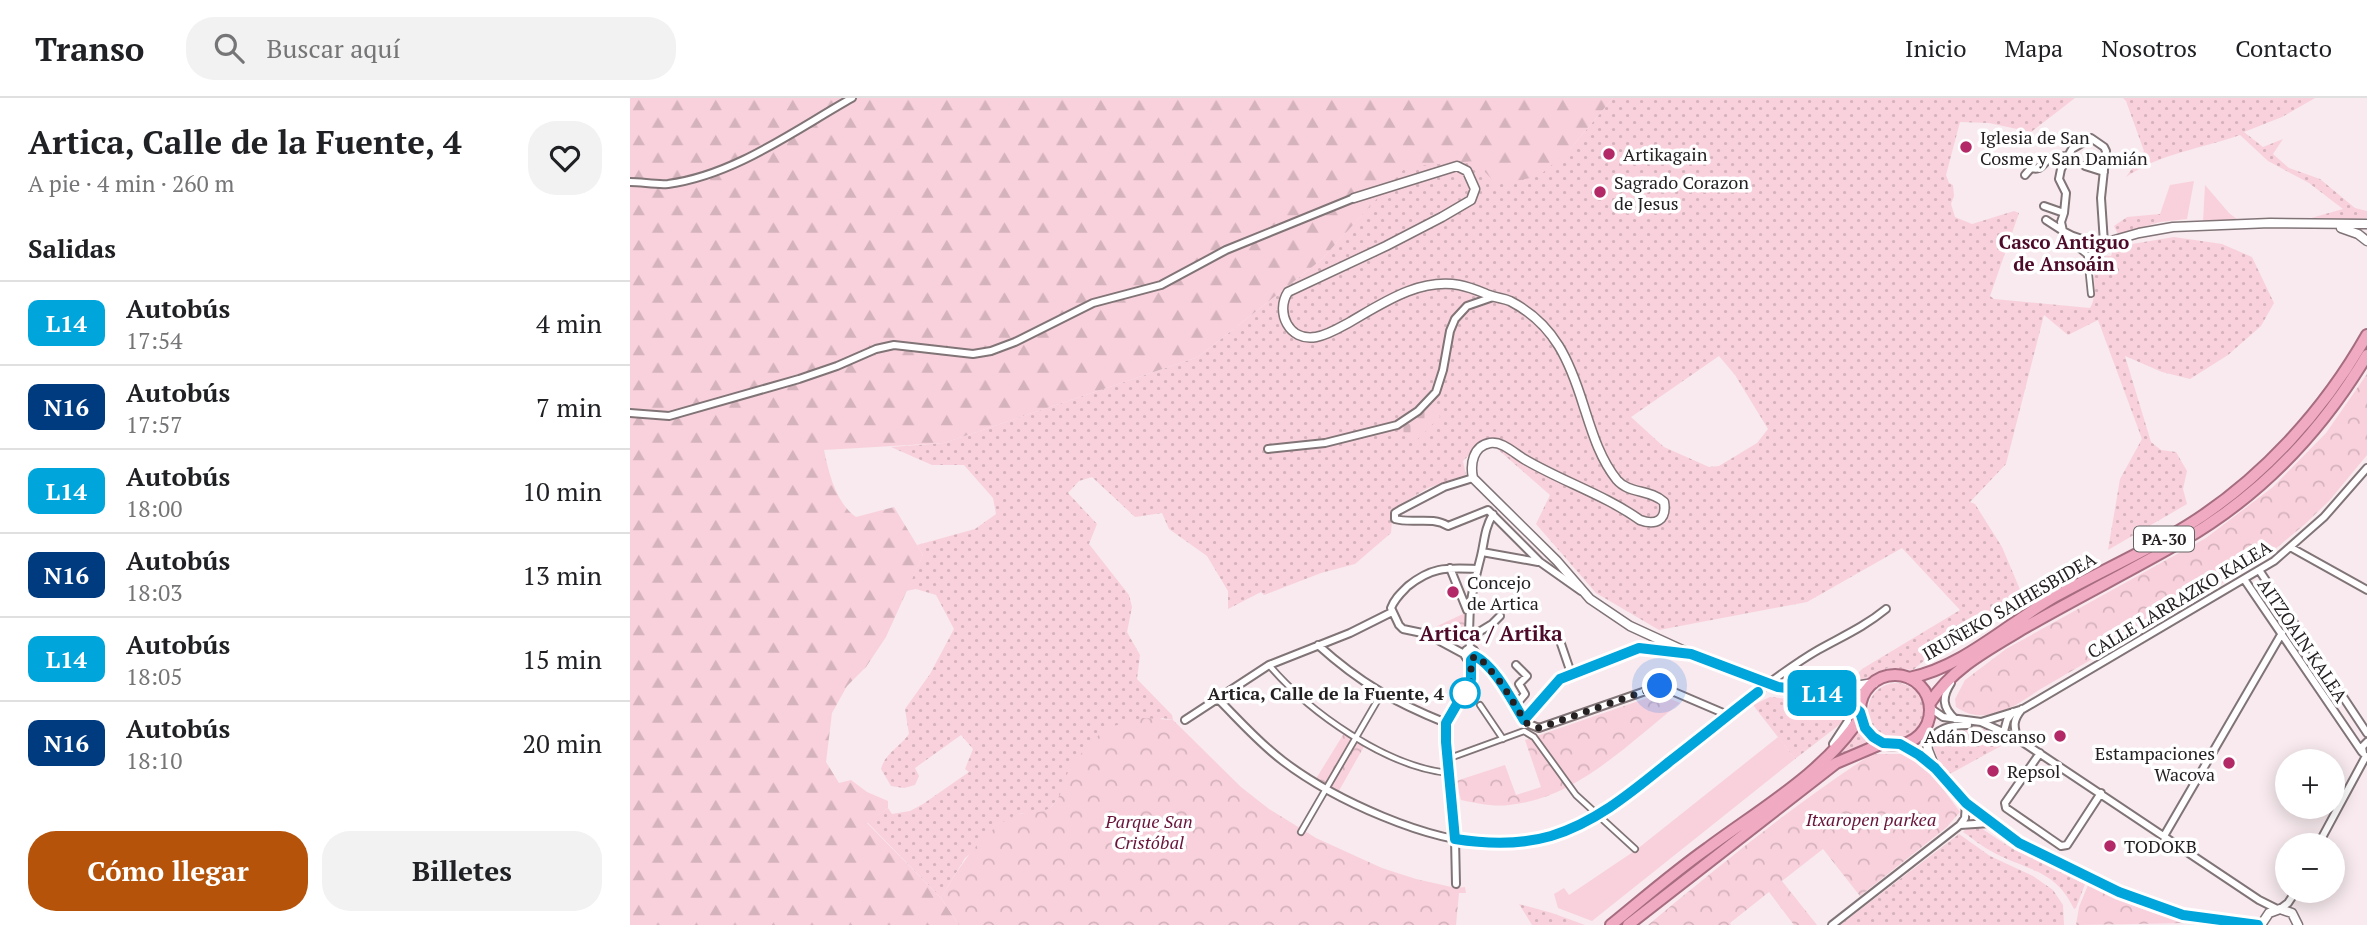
<!DOCTYPE html>
<html lang="es">
<meta charset="utf-8">
<style>
:root{--surface:#fff;--page:#f2f2f2;--text:#202124;--muted:#757577;--line:#e0e0e0;--accent:#b45309}
body{margin:0;font-family:"PT Serif",serif;background:var(--page);color:var(--text);height:100vh;display:flex;flex-direction:column;font-size:26px;white-space:nowrap}
*{box-sizing:border-box;margin:0}
p{font-size:23px;color:var(--muted)}
.icon{flex:none;width:38px;height:38px;fill:none;stroke:currentColor;stroke-width:2;stroke-linecap:round;stroke-linejoin:round}
.map{position:relative;flex:1;overflow:hidden}
.panel{display:flex;flex-direction:column;background:var(--surface);width:630px}
.panel>*{flex:none}
.badge{padding:0 14px;border-radius:10px;font-size:24px;line-height:46px}
.controls{position:absolute;left:1645px;top:651px;display:grid;gap:14px}
.controls a{display:grid;place-items:center;width:70px;height:70px;border-radius:50%;background:var(--surface);box-shadow:0 4px 18px #0003;font-size:35px}
.you{position:absolute;width:35px;height:35px;margin:-18px;border:5px solid #fff;border-radius:50%;background:#1a73e8;box-shadow:0 0 0 10px #1a73e833}
.map>.badge{position:absolute;translate:-50% -50%;box-shadow:0 0 0 4px #fff}
h2{padding:0 28px;font-size:26px;line-height:63px}
.round{display:grid;place-items:center;flex:none;width:74px;height:74px;border-radius:28px;background:var(--page)}
.headline{display:flex;align-items:center;justify-content:space-between;height:119px;padding:0 28px}
h1{font-size:33px;font-weight:800;line-height:52px}
.button{display:flex;gap:14px;margin-top:auto;padding:14px 28px}
.button a{flex:1;height:80px;border-radius:28px;background:var(--accent);color:#fff;font-size:28px;font-weight:800;line-height:80px;text-align:center}
.button a+a{background:var(--page);color:var(--text)}
ul{padding:0;list-style:none}
li{display:flex;align-items:center;gap:21px;height:84px;padding:0 28px;border-top:2px solid var(--line)}
li div{flex:1}
li b{display:block;font-size:26px}
li em{font-style:normal}
li .badge{min-width:77px;font-weight:700;text-align:center}
header{display:flex;align-items:center;gap:42px;box-sizing:border-box;height:98px;padding:0 35px;background:var(--surface);border-bottom:2px solid var(--line)}
header strong{font-size:33px}
nav{display:flex;gap:38px;margin-inline-start:auto;font-size:24px}
.search{width:490px;height:63px;background:var(--page);display:flex;align-items:center;gap:18px;box-sizing:border-box;padding:0 24px;border-radius:28px;color:var(--muted);font-size:26px}
main{display:flex;flex:1;min-height:0}
.map>svg:first-child{display:block}
</style>
<header>
<strong>Transo</strong>
<div class="search"><svg class="icon" aria-label="search" viewBox="0 0 24 24"><circle cx="10" cy="10" r="6"/><path d="M15 15l6 6"/></svg>Buscar aquí</div>
<nav><a>Inicio</a><a>Mapa</a><a>Nosotros</a><a>Contacto</a></nav>
</header>
<main>
<section class="panel">
<div class="headline"><div><h1>Artica, Calle de la Fuente, 4</h1><p>A pie · 4 min · 260 m</p></div><a class="round"><svg class="icon" aria-label="heart" viewBox="0 0 24 24"><path d="M12 20l-8-8c-3-5 5-10 8-4 3-6 11-1 8 4z"/></svg></a></div>
<h2>Salidas</h2>
<ul>
<li><span class="badge" style="background:#00a5db;color:#fff">L14</span><div><b>Autobús</b><p>17:54</p></div><em>4 min</em></li>
<li><span class="badge" style="background:#003b80;color:#fff">N16</span><div><b>Autobús</b><p>17:57</p></div><em>7 min</em></li>
<li><span class="badge" style="background:#00a5db;color:#fff">L14</span><div><b>Autobús</b><p>18:00</p></div><em>10 min</em></li>
<li><span class="badge" style="background:#003b80;color:#fff">N16</span><div><b>Autobús</b><p>18:03</p></div><em>13 min</em></li>
<li><span class="badge" style="background:#00a5db;color:#fff">L14</span><div><b>Autobús</b><p>18:05</p></div><em>15 min</em></li>
<li><span class="badge" style="background:#003b80;color:#fff">N16</span><div><b>Autobús</b><p>18:10</p></div><em>20 min</em></li>
</ul>
<div class="button"><a>Cómo llegar</a><a>Billetes</a></div>
</section>
<div class="map">
<svg width="1737" height="827" viewBox="0 0 1737 827">
<defs>
<pattern id="grass-dots" width="8" height="8" patternUnits="userSpaceOnUse" patternTransform="scale(1.75)"><rect width="8" height="8" fill="#f9d1dd"/><path d="M2 2h.1M6 6h.1" fill="none" stroke="#d5b3bd" stroke-width="1.8" stroke-linecap="round"/></pattern>
<pattern id="forest-firs" width="22" height="20" patternUnits="userSpaceOnUse" patternTransform="scale(1.75)"><rect width="22" height="20" fill="#f9d1dd"/><path d="M5 1l3.5 6h-7zM16 11l3.5 6h-7z" fill="#d5b3bd"/></pattern>
<pattern id="cemetery-stones" width="16" height="16" patternUnits="userSpaceOnUse" patternTransform="scale(1.75)"><rect width="16" height="16" fill="#f9d1dd"/><path d="M2 7V4a2 2 0 0 1 4 0v3zM10 15v-3a2 2 0 0 1 4 0v3z" fill="#d5b3bd"/></pattern>
<pattern id="park-crowns" width="20" height="18" patternUnits="userSpaceOnUse" patternTransform="scale(1.75)"><rect width="20" height="18" fill="#f9d1dd"/><path d="M2 6a3 3 0 1 1 6 0M12 15a3 3 0 1 1 6 0" fill="none" stroke="#d5b3bd"/></pattern>
</defs>
<rect width="100%" height="100%" fill="#f8eaee"/>
<path fill="url(#grass-dots)" fill-rule="evenodd" d="M983,0H1445L1401,34L1359,25L1330,24L1316,77L1319,85L1323,87L1324,98L1321,106L1325,119L1342,126L1384,113L1389,115L1360,198L1364,201L1460,210C1469,196 1460,177 1467,157L1481,158L1484,149L1544,139L1592,146L1622,159L1644,205L1631,228L1598,257L1560,281L1532,274L1495,258L1521,344L1531,352L1546,354L1557,373L1553,391L1557,406L1478,452L1490,381L1512,341L1468,222L1438,237L1414,217L1376,366L1340,404L1345,406L1372,449L1394,501L1303,555L1283,572L1257,570L1233,583L1219,585L1232,571L1330,512L1272,450L1177,504L1029,532L966,495L906,426L920,397L856,341L833,363L836,377L798,390L763,411L761,435L725,466L691,475L634,497L631,494L598,511V493L577,458L539,431L532,415L505,419L462,379L449,383L438,395L467,426L459,446L499,497L502,509L497,534L510,557L507,581L542,617L543,622L532,620L439,672L432,696L419,711L409,715H391L335,760L311,800L237,724L258,710L262,716L280,713L293,706L339,674L335,671L343,651L331,637L285,670L289,678L285,687L274,690L261,688L251,671C255,655 270,649 279,636L275,611L300,576L324,531L306,497L286,491L276,493L293,457L287,447L345,431L366,416L363,400L334,367H302L261,349L314,345L568,259L691,162L776,68L940,51ZM1089,258L1105,277L1138,331L1127,345L1089,368L1079,369L1034,349L1001,319Z
M1493,0H1685L1652,19L1614,34L1633,49L1653,41L1643,56L1659,70L1690,81L1725,110L1737,113V120L1714,122L1681,120L1713,111L1679,85L1638,63L1610,37C1571,51 1531,55 1496,79L1514,53L1496,3Z
M1530,116V124L1488,136L1484,128L1497,119Z
M1238 613a28 28 0 1 1 56 0a28 28 0 1 1-56 0Z
M1140,599L1185,604H1208L1213,612V624L1165,661L1123,607Z
M1329,631H1356L1380,643L1318,677L1309,664L1303,648L1308,638Z
M1229,632L1241,645L1217,653L1204,661Z
M1338,730H1351L1378,748L1455,786L1446,810L1444,811C1425,770 1396,773 1361,753C1351,748 1342,740 1333,734Z
M1329,736L1360,758L1403,778L1423,792L1433,807L1434,827H1210Z
M889,806L922,815L955,827H902Z"/>
<path fill="url(#forest-firs)" d="M0,0H983L940,51L909,78L867,87L845,63L776,69L691,162L568,259L314,345L194,352C199,376 206,405 226,419L264,409L293,457L256,539L236,569L217,588L202,615L196,664L209,685L221,682L237,694L258,703V710L237,725L311,800L329,827H0Z"/>
<path fill="url(#cemetery-stones)" d="M801,305L808,312L810,319L783,346L774,336L769,340L766,335Z"/>
<path fill="url(#park-crowns)" d="M1737,276V357L1699,403L1675,426L1644,452L1613,473L1409,592C1384,609 1355,629 1326,609L1325,601L1335,582L1376,551L1576,440L1643,389L1696,335Z
M835,515L837,540L827,543L826,549L799,532Z
M1029,596L1050,605C1000,644 946,701 879,707C863,709 846,705 831,702L826,683L875,667L886,697L911,689L895,642Z
M513,620L543,622L611,689L639,711L686,740L752,770L786,781L826,790L835,789L836,795H829L826,827H329L311,800C330,768 351,733 386,717C398,712 411,718 422,708C432,697 433,688 438,674C440,668 446,662 450,657C469,632 484,626 513,620Z
M716,632L736,645L706,698L684,684Z
M1242,656H1273L1294,665L1330,714L1317,729L1230,798L1193,751L1152,783L1187,827H1164L1139,794L1100,825L1101,827H1018C1090,767 1163,707 1242,656Z
M1458,787C1491,803 1523,817 1559,825L1446,827L1449,809Z"/>
<path fill="#f9d1dd" d="M1564,83L1557,121L1530,124V116L1540,87Z
M1575,87L1599,115L1608,122L1573,124Z
M1148,639L1165,661L962,823L928,810L924,796L934,790L939,797L1006,752Z"/>
<g fill="none" stroke-linecap="round" stroke-linejoin="round">
<g stroke="#807477" stroke-width="8">
<path id="pedestrian" d="M1447,149L1457,157L1461,196
M1457,157H1460L1467,149
M639,567C679,614 756,669 819,675
M850,607L873,641
M817,661L894,633L904,639L946,697L1005,751
M671,734L750,598L747,597L748,594"/>
</g>
<g stroke="#807477" stroke-width="10">
<path id="minor" d="M1455,68L1474,74
M1395,77L1401,70C1412,73 1412,66 1419,61C1424,58 1431,58 1436,58
M0,84C12,84 26,87 38,86C105,77 165,32 222,0
M1414,108L1434,115L1431,124L1433,133C1446,141 1459,143 1474,145
M1434,115L1436,95L1429,81L1431,71L1442,51L1461,40L1474,49L1476,53L1471,100L1474,145
M1416,122L1433,133L1443,148L1467,149L1474,145
M0,315L39,318L169,281L207,268L246,251L264,247L343,256L361,253L385,244L463,205L531,187L596,152L724,100
M638,351L695,345L767,327L788,313L806,294L813,272L820,233L825,221L837,208L863,199
M843,380L814,389L770,412L765,415V421C782,426 802,418 818,428L858,412L910,464L951,493
M1660,449L1737,492
M852,454L908,464
M820,470L837,512
M1629,472L1737,635
M1614,481L1732,654
M928,537L941,575
M839,540L862,526L870,518
M688,547C730,585 764,604 816,625
M840,550C837,513 842,493 851,458C855,441 854,432 863,416
M834.5 556a5.5 5.5 0 1 1 11 0a5.5 5.5 0 1 1-11 0Z
M834,556L797,536L773,531L769,527L761,510C765,500 771,495 778,488C803,468 817,470 847,471
M845,558C866,569 884,605 896,625L909,630L1030,588L1098,617
M1321,585C1312,599 1312,609 1325,621
M588,601C609,622 629,645 653,663C703,701 798,745 862,745C899,745 936,736 968,717C1026,683 1074,634 1127,594C1147,579 1167,564 1188,552C1213,538 1234,529 1256,511
M885,608L895,596L889,586L897,578L886,567
M1300,610L1313,619L1351,624L1388,641L1629,802L1647,811
M555,622L639,567L720,535L762,514
M894,622L930,581L941,575L1009,550L1056,556
M1351,624L1393,611L1644,463L1694,419L1737,370
M1374,633L1377,622L1383,614
M1388,641C1383,628 1383,622 1392,611
M1203,646L1218,623L1220,604
M1297,646C1307,630 1320,627 1338,627
M1410,655L1375,705L1376,710L1431,748L1437,747L1471,695
M1733,655L1732,649L1737,644
M1330,727L1360,725
M1534,738L1652,535
M1688,747L1736,658L1737,660
M826,786L825,741L816,636C818,607 845,592 841,562
M1650,811L1658,805L1666,793
M1202,827L1330,727L1335,720L1336,705"/>
</g>
<g stroke="#807477" stroke-width="11">
<path id="tertiary" d="M724,100L827,68L837,73L845,91L841,102L812,119L756,148L658,194C645,214 659,244 686,239C698,237 709,230 720,224C753,205 789,180 829,187C840,189 849,193 859,197C866,200 873,200 880,203C925,226 940,264 954,309C962,334 970,361 987,382C999,396 1020,391 1034,404C1037,422 1026,428 1010,422C975,397 931,383 894,361C884,355 872,343 860,345C843,348 840,366 843,380L927,463L960,501L1000,528L1061,556L1148,589L1211,597L1230,614
M1711,130L1728,136L1737,143
M1474,145L1509,135L1543,129L1640,125L1737,126
M1199,592L1244,585
M1295,631L1298,652L1304,667
M1270,646C1308,665 1328,702 1362,727C1407,759 1461,784 1514,803C1527,807 1540,814 1554,817C1578,822 1604,823 1628,827
M1631,827L1639,815L1650,811L1662,815L1668,827"/>
</g>
<g stroke="#a66c80" stroke-width="14">
<path id="trunk" d="M1230 612a35 35 0 1 1 70 0a35 35 0 1 1-70 0Z
M1279,580C1334,569 1378,525 1426,498C1469,474 1515,454 1557,428C1631,382 1694,313 1737,237
M1300,605C1322,570 1359,551 1394,530C1446,500 1500,473 1552,443C1630,398 1691,334 1737,257
M981,827C1013,801 1044,774 1078,750C1129,712 1197,673 1231,618
M998,827L1206,665L1253,645"/>
</g>
<use href="#pedestrian" stroke="#fff" stroke-width="4.5"/>
<use href="#minor" stroke="#fff" stroke-width="6"/>
<use href="#tertiary" stroke="#fff" stroke-width="8"/>
<use href="#trunk" stroke="#f0aac2" stroke-width="10"/>
</g>
<g fill="none" stroke-linecap="round" stroke-linejoin="round">
<g stroke="#fff" stroke-width="16">
<path id="line" d="M1128,594C1098,617 1069,641 1039,664C1003,693 967,724 921,738C890,747 857,746 825,741L816,644V625L838,587L841,581V562L845,558C866,569 882,603 894,622L930,581L1009,550L1061,556L1148,589L1211,597L1230,614L1235,630L1243,639L1253,645L1270,646L1289,657L1305,670L1336,705L1389,745L1489,794L1553,817L1628,827"/>
</g>
<use href="#line" stroke="#00a5db" stroke-width="10"/>
<path stroke="#252122" stroke-width="7" stroke-dasharray="0 12.6" d="M835,595L841,581V562L845,558L851,561L872,586L896,625L909,630L1030,588"/>
</g>
<g fill="#b32967" stroke="#fff" stroke-width="2.5">
<circle cx="1336" cy="49" r="7"/>
<circle cx="979" cy="56" r="7"/>
<circle cx="970" cy="94" r="7"/>
<circle cx="823" cy="494" r="7"/>
<circle cx="1430" cy="638" r="7"/>
<circle cx="1599" cy="665" r="7"/>
<circle cx="1363" cy="673" r="7"/>
<circle cx="1480" cy="748" r="7"/>
</g>
<circle fill="#fff" stroke="#00a5db" stroke-width="3.5" cx="835" cy="595" r="14"/>
<g text-anchor="middle" dominant-baseline="central" stroke-width="7" stroke-linejoin="round" paint-order="stroke">
<rect fill="#fff" stroke="#666464" stroke-width="2" x="1504" y="428.5" width="60" height="25" rx="5"/>
<g font-size="16" font-weight="bold" fill="#252122">
<text x="1534" y="441">PA-30</text>
</g>
<g font-size="18" fill="#252122" stroke="#fff" text-anchor="start">
<text x="1350" y="39">Iglesia de San<tspan x="1350" dy="21">Cosme y San Damián</tspan></text>
<text x="993" y="56">Artikagain</text>
<text x="984" y="84">Sagrado Corazon<tspan x="984" dy="21">de Jesus</tspan></text>
<text x="837" y="484">Concejo<tspan x="837" dy="21">de Artica</tspan></text>
<text x="1416" y="638" text-anchor="end">Adán Descanso</text>
<text x="1585" y="655" text-anchor="end">Estampaciones<tspan x="1585" dy="21">Wacova</tspan></text>
<text x="1377" y="673">Repsol</text>
<text x="1494" y="748">TODOKB</text>
</g>
<g font-size="18" fill="#252122" stroke="#fff">
<text transform="translate(1549 501) rotate(-31)">CALLE LARRAZKO KALEA</text>
<text transform="translate(1379 508) rotate(-30)">IRUÑEKO SAIHESBIDEA</text>
<text transform="translate(1673 542) rotate(56)">AITZOAIN KALEA</text>
</g>
<g font-size="18" font-weight="bold" fill="#252122" stroke="#fff" text-anchor="end">
<text x="814" y="595">Artica, Calle de la Fuente, 4</text>
</g>
<g font-size="18" font-style="italic" fill="#68143a" stroke="#fff">
<text x="1241" y="721">Itxaropen parkea</text>
<text x="519" y="723">Parque San<tspan x="519" dy="21">Cristóbal</tspan></text>
</g>
<g font-size="19" font-weight="bold" fill="#4d0a29" stroke="#fff">
<text x="1434" y="143">Casco Antiguo<tspan x="1434" dy="22">de Ansoáin</tspan></text>
</g>
<g font-size="21" font-weight="bold" fill="#4d0a29" stroke="#fff">
<text x="861" y="535">Artica / Artika</text>
</g>
</g>
</svg>
<div class="controls">
<a>+</a>
<a>−</a>
</div>
<div class="you" style="left:1030px;top:588px"></div>
<b class="badge" style="left:1192px;top:595px;background:#00a5db;color:#fff">L14</b>
</div>
</main>
